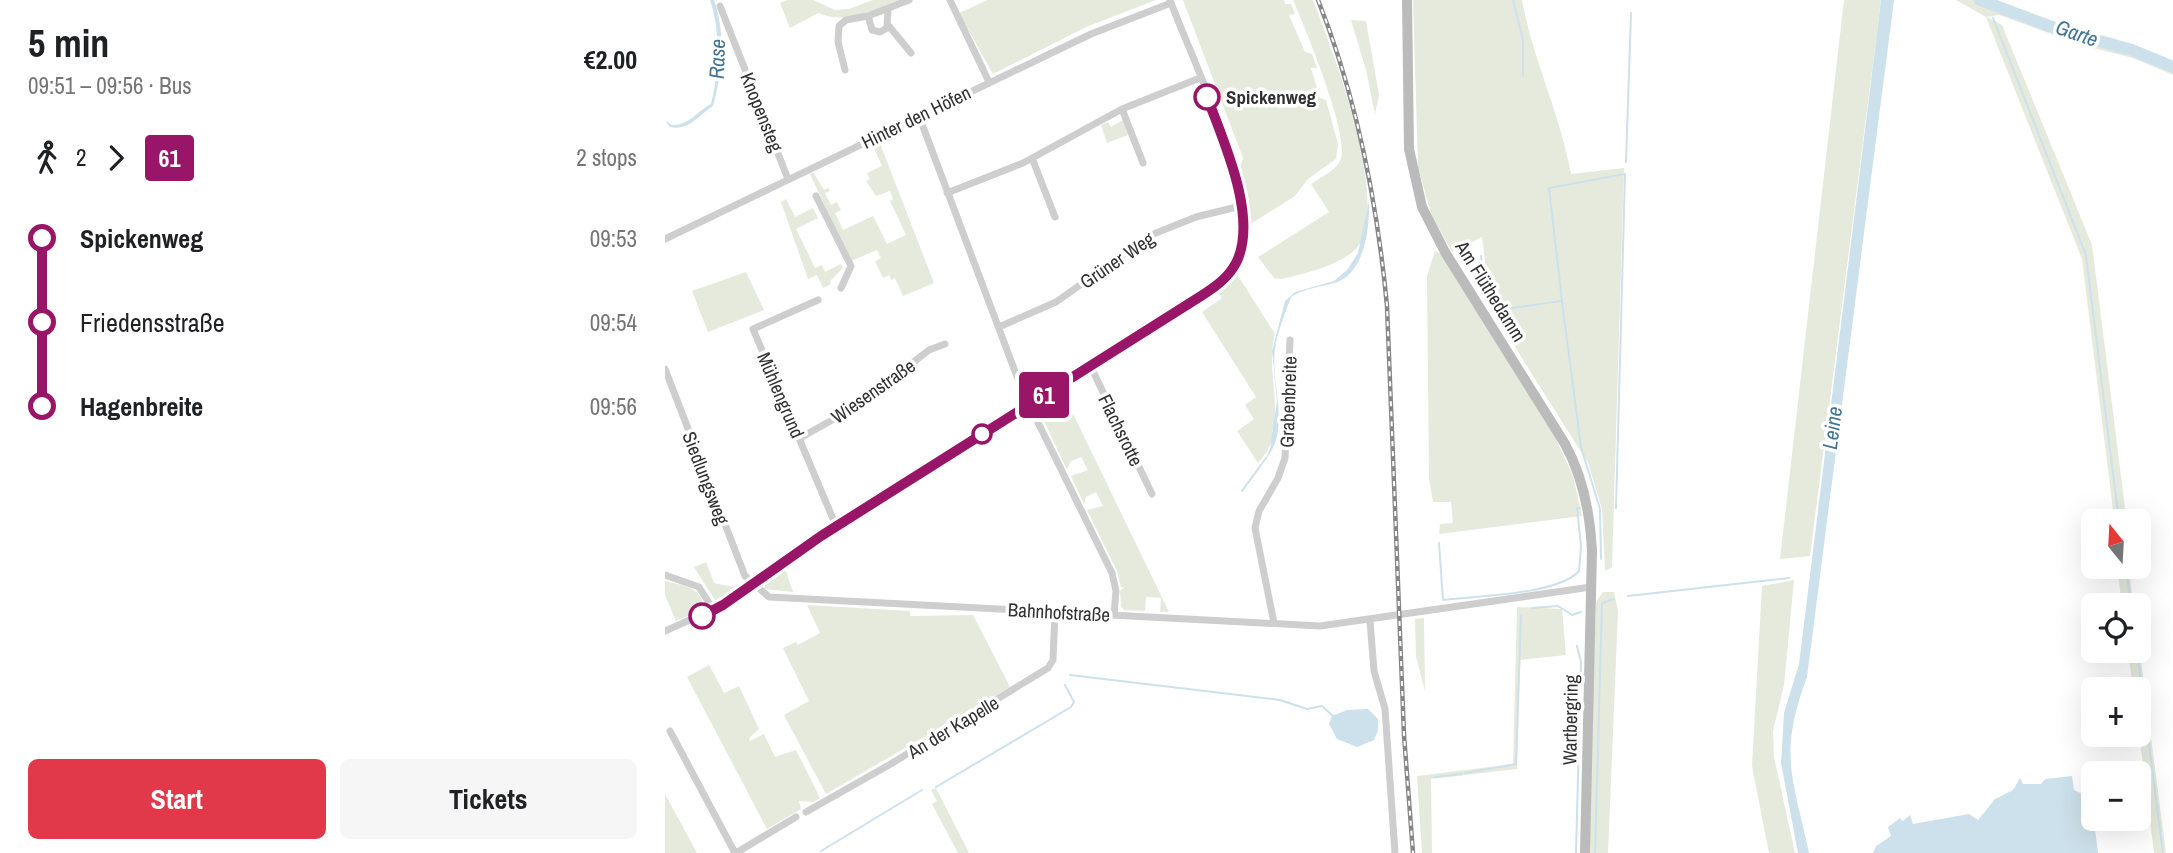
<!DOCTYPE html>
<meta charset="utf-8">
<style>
:root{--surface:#fff;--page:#f6f6f6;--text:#202124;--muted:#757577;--accent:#e2394a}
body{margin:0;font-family:"Archivo Narrow",sans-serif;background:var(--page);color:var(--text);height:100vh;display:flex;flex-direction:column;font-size:26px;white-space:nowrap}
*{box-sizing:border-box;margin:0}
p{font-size:23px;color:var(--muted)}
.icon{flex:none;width:38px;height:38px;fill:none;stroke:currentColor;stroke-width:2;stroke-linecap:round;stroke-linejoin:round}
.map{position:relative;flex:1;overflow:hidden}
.details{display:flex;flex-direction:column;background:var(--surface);width:665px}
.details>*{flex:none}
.badge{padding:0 14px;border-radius:5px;font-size:24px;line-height:46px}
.needle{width:46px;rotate:342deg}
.buttons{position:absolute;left:1416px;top:509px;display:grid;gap:14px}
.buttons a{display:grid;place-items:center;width:70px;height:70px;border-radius:10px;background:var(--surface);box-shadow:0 7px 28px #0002;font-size:35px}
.map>.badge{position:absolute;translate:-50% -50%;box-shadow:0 0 0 4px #fff}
.legs{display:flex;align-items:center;gap:10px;height:77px;padding:0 28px;font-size:23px}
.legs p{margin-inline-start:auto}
.summary{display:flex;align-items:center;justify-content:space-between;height:119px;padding:0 28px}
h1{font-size:38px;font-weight:700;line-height:52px}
.primary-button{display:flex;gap:14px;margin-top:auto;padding:14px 28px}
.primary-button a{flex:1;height:80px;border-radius:10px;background:var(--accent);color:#fff;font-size:28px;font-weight:700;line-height:80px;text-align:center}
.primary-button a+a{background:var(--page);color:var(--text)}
ul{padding:0 28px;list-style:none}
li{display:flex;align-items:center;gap:24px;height:84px;font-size:26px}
li i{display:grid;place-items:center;width:10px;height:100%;margin:0 9px;background:currentColor}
li i::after{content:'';width:18px;height:18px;margin:-9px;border:5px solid;border-radius:50%;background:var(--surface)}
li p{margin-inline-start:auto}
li:first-child i{background:linear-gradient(#0000 50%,currentColor 0)}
li:last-child i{background:linear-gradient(currentColor 50%,#0000 0)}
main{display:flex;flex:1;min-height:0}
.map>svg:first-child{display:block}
</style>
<main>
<section class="details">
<div class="summary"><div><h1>5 min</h1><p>09:51 – 09:56 · Bus</p></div><b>€2.00</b></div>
<div class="legs"><svg class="icon" aria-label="walk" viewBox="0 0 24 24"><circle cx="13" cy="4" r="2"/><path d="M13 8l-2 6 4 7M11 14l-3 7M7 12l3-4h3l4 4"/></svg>2<svg class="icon" aria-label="forward" viewBox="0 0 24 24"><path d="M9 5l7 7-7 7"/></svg><b class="badge" style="background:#981568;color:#fff">61</b><p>2 stops</p></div>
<ul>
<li><i style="color:#981568"></i><b>Spickenweg</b><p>09:53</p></li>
<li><i style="color:#981568"></i><span>Friedensstraße</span><p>09:54</p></li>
<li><i style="color:#981568"></i><b>Hagenbreite</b><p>09:56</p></li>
</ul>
<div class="primary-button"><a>Start</a><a>Tickets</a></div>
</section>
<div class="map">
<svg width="1508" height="853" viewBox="0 0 1508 853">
<rect width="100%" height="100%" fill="#fff"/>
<path fill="#e5eadd" d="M122,0H148L170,10L184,9L208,0H234C207,11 182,25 153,13L125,28L115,3Z
M323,0H491L421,27L328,74L294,13Z
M518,0H619L620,4H626L630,14L624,15L640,52L647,54L652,68H646L655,98L661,100L673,144L671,159L643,179L630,196L587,223H584L574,170L578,158Z
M628,0H648C668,51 720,188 697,240C686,264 640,273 617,279L609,278L593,257L664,212L646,184C656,177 670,171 675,161C687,139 639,26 628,0Z
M748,0H857C868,60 895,114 906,174L959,168L947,567L940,571L937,509L923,463L826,309L817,237L787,252L767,216L753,168Z
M1179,0H1216L1145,556L1115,559Z
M1291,0H1328L1508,62V75L1468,58L1420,46L1334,15L1322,17L1337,25L1427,245L1461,516L1449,518L1417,259L1321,17Z
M686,20L701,21L714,95L710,114L701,70Z
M458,120L463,135L442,143L436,125L443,122L446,127Z
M214,141L269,283L238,296L230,278L226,280L224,275L218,278L210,261L216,258L212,250L186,261L145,174L148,172L159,190L163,188L165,191L160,193L166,205L172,202L176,210L170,213L178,230L208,216L222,244L241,235L225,201L228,199L225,191L211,196L201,181L205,179L202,173L217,166L207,144Z
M121,199L130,217L148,208L153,218L131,229L150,268L157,265L160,272L176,264L178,268L165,281L166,284L158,288L152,275L143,279L116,202Z
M770,251L778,255L891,439L908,476L917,516L774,534L775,524L788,523L786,502H768L764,479L762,276Z
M81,272L99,310L43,332L27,291Z
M572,274L610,334C598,374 627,429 593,463L572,431L589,419L580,405L591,397L537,312L557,298L553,292Z
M397,391L504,612H495L496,598L481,597L480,611L459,610L456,606L455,591L459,587H456L452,571L422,510L438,506L431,492L421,497L419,504L406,476L423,470L416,457L406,461L402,470L374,410L377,404Z
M41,562L49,583L68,587L77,583C74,593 60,603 50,600L29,567Z
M119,566L128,592L100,589V580Z
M1452,567H1464L1468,605H1457Z
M1129,580L1119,685L1108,731L1109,757L1130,853H1104L1087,766L1097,586Z
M0,581C17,585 40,588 38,609L11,621L0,595Z
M938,592H949L953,611L943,853H923L931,602Z
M142,605L245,611V616L308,615L345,687L161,794L119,715L144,701L118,648L131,642L133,645L155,633Z
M852,607L897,609L901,655L855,660L852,769L766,779L767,853H757L752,776L848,764Z
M759,618L760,691L751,657L750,619Z
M1474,645L1501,853H1489L1474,732V690L1468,689L1463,651H1474Z
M44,665L59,693L74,686L94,729L84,738L85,741L99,734L110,757L131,750L155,798L148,802L134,801L136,809L102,829L22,677Z
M271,788L304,853H293L267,804L272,801L266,790Z
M0,794L32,853H0Z"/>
<path fill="#cde1ec" d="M45,0H49C61,33 57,73 48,106C34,115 24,131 5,127L0,120L7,125C25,125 31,112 46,104C54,72 56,32 45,0Z
M1216,0H1229L1142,677C1113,755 1128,777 1144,853H1133L1116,763L1119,713L1134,664Z
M704,201C705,227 700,275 669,283C655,287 638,289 626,297C620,314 612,332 610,349C605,384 627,429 600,460L605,449L612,401L607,351L620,301L630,292L669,281L682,270L693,253Z
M703,709L713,719V730L709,740L692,747L672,739L664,724L667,716L682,710Z
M1407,776L1409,790L1420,795L1427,805L1433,853H1208L1211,846L1226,836L1223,827L1235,818L1238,821L1245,815L1248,824L1304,814L1313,820L1330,799L1348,790L1355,778L1358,784H1376L1380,779Z"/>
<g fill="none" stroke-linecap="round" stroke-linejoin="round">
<path stroke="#cde1ec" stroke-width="2" d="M848,0L858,40V76
M1328,18L1421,255L1453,514
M961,162L966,13
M816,294H820L816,256
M897,302L916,447L935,509L936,559
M831,310L897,301L884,188L960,174L951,508
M577,491L601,458
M774,543L778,600C810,596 893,595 914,571L916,546L912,508H915
M1461,567L1466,606
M963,596L1124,578
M867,608L893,606L907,615L916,612
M1472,651L1498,853
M405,675L615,700L642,709L657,706L669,717
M800,773L851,764L856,616
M770,777L797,774
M271,787L406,707L409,702L400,685
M156,851L257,790
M911,853L916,662L912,646
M930,853L937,603L949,599"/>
<path stroke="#cde1ec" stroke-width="12" d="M1315,0L1392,29L1467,50L1508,67"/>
<path stroke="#cecece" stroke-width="7" d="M285,0L324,82
M55,6L123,179
M223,9L222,28L215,32L207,30L203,16L244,0
M223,25L246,53
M180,70L173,42L174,26L181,20L203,16
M457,109L478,163
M254,116L357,390L447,573L451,591L449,615
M367,158L390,217
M282,193L358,163L457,109L535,78
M151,196L186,266L176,288
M0,239L426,34L506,3
M153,300L88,329L171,526
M334,327L391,302L486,235L531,217L576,206
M425,365L487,494
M0,369L80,576L104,597L655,626L926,587
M135,438L192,406L264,350L280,344
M0,575L34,587L49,611
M705,621L709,671L720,709L730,853
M609,623L590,528L594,511L613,478L620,458L625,340
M0,631L58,605L141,545L547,289C559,280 569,270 574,256C595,196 527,60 505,0
M5,731L70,853
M141,812L224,765L383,668L388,660L390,612
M71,853L131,817"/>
<path stroke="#bbb" stroke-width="10" d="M742,0L744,149L757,207L780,252L900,444C918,477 925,512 927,550L920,853"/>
<g stroke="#868686" stroke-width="4.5">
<path id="rail" d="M653,0C692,98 712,201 722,306L739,735L748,853"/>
</g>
<use href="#rail" stroke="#fff" stroke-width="2" stroke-dasharray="5" stroke-linecap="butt"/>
</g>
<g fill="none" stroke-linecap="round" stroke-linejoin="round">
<g stroke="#fff" stroke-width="16">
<path id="line-1" d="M37,616L58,605L156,536L536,296C550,287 563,278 571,263C594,218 558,140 542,97"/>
</g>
<use href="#line-1" stroke="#981568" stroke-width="10"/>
</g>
<g fill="#fff" stroke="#981568" stroke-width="3.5">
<circle cx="542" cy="97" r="12"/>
<circle cx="317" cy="434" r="9"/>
<circle cx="37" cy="616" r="12"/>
</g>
<g text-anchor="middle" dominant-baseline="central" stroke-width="7" stroke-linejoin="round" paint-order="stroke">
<g font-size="19" font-weight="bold" fill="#313131" stroke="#fff" text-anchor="start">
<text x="561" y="97">Spickenweg</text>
</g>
<g font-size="19" fill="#313131" stroke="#fff">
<text transform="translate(97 112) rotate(68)">Knopensteg</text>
<text transform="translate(251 117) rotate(-26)">Hinter den Höfen</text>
<text transform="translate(452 260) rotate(-34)">Grüner Weg</text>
<text transform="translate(826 291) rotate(58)">Am Flüthedamm</text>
<text transform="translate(208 391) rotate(-35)">Wiesenstraße</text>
<text transform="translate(116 395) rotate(67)">Mühlengrund</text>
<text transform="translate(623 402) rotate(-88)">Grabenbreite</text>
<text transform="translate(456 430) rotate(64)">Flachsrotte</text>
<text transform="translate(41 478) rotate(69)">Siedlungsweg</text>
<text transform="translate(394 612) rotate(3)">Bahnhofstraße</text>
<text transform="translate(905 720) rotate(-89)">Wartbergring</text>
<text transform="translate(288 727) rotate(-31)">An der Kapelle</text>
</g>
<g font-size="21" font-style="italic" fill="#407593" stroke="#fff">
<text transform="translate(1412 33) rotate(19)">Garte</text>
<text transform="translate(52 59) rotate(-88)">Rase</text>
<text transform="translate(1167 428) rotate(-83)">Leine</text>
</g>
</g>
</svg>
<div class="buttons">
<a><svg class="needle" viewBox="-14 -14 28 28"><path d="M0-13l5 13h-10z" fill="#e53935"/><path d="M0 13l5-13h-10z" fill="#757577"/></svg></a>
<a><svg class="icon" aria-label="locate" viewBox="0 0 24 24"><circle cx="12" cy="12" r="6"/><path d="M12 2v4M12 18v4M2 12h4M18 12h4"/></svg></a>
<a>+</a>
<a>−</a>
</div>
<b class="badge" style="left:379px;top:395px;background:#981568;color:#fff">61</b>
</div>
</main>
